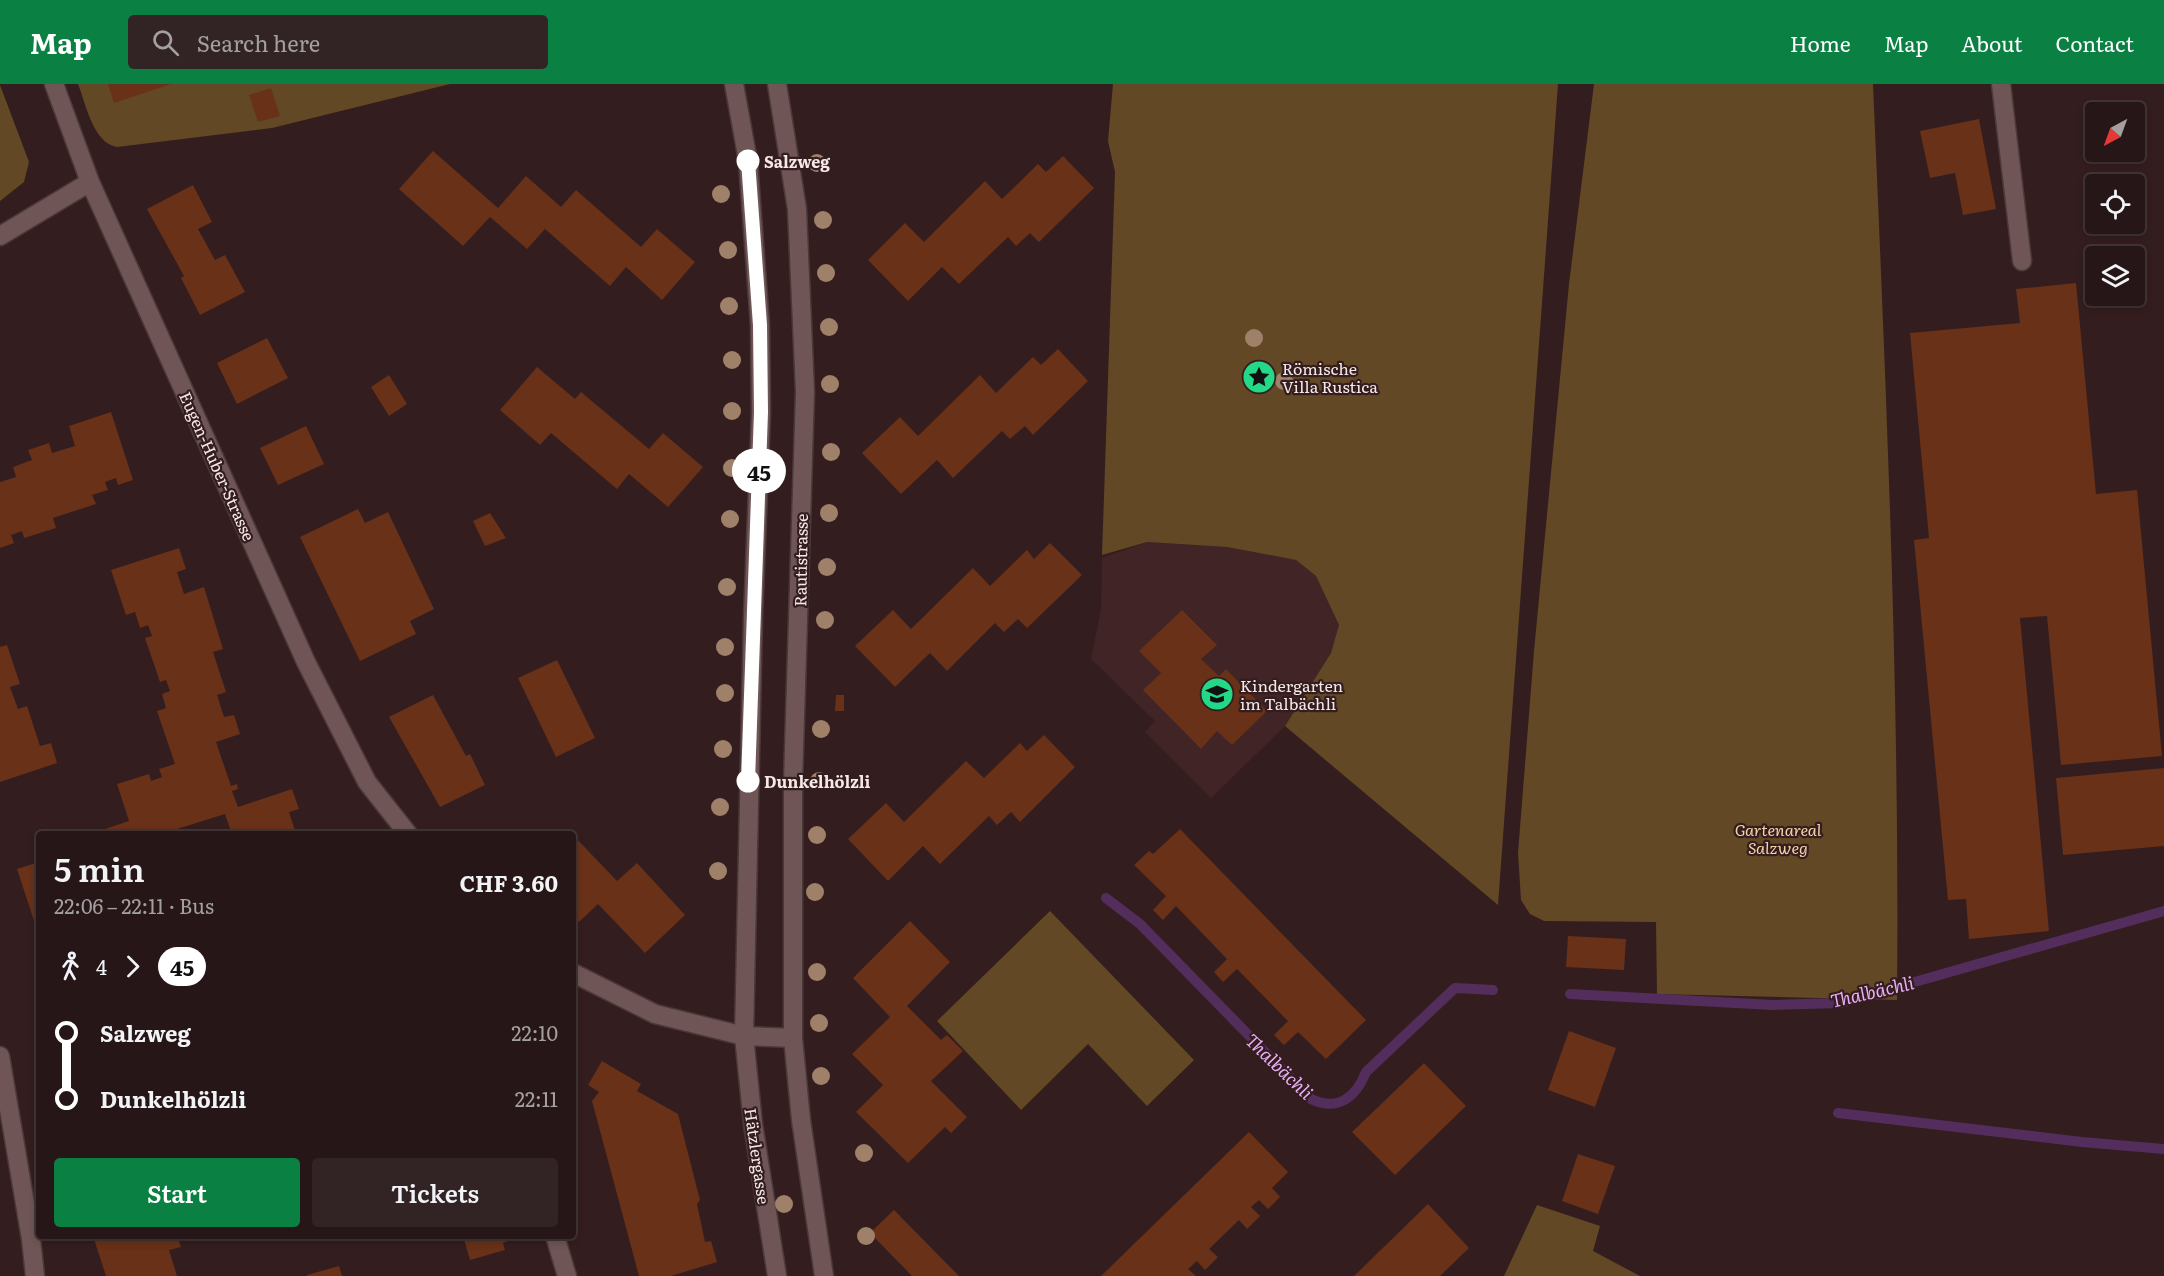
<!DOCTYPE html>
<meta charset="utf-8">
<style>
:root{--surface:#261617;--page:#322324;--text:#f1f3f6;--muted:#a49fa1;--line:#423536;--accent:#0b8043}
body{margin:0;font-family:Literata,serif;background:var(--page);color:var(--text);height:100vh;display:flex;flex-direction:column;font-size:22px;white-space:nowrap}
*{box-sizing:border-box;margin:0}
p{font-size:20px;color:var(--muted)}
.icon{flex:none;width:33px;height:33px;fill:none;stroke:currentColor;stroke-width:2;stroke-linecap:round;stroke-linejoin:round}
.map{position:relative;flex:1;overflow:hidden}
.sheet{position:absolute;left:36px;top:747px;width:540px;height:408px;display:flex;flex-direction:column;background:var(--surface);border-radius:6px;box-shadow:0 3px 9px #0003,0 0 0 2px var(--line)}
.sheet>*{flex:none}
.badge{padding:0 12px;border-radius:20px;font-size:21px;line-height:39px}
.needle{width:39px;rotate:221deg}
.tools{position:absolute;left:2085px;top:18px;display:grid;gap:12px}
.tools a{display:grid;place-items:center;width:60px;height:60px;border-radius:6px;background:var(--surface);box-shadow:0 3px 9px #0003,0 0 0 2px var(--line);font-size:30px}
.map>.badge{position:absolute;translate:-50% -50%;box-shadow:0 0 0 3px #fff}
.legs{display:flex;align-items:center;gap:9px;height:66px;padding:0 18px;font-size:20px}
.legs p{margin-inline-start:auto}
.headline{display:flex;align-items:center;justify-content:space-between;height:102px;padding:0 18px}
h1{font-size:33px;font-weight:600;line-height:45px}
.cta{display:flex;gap:12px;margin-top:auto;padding:12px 18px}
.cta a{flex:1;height:69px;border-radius:6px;background:var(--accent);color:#fff;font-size:24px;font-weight:600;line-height:69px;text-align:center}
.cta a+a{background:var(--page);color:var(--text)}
ul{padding:0 18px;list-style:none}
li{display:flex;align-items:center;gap:21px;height:66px;font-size:22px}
li i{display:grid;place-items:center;width:9px;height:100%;margin:0 8px;background:currentColor}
li i::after{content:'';width:15px;height:15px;margin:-8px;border:4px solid;border-radius:50%;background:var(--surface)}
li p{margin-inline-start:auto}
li:first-child i{background:linear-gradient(#0000 50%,currentColor 0)}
li:last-child i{background:linear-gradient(currentColor 50%,#0000 0)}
header{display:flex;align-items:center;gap:36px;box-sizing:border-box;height:84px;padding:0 30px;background:var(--accent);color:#fff}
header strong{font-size:28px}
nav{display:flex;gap:33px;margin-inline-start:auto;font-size:21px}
.search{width:420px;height:54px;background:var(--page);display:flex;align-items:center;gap:15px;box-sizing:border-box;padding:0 21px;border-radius:6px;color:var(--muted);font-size:22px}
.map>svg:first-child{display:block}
</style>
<header>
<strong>Map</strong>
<div class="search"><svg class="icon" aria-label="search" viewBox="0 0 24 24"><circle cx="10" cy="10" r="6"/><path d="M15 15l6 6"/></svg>Search here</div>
<nav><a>Home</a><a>Map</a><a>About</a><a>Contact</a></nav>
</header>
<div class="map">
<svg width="2164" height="1192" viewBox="0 0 2164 1192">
<rect width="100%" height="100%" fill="#331d1f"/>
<path fill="#412426" d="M1147,458L1227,463L1296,476L1316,492L1339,541L1331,569L1285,642L1211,714L1145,648L1155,637L1091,575L1101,525L1102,474Z"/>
<path fill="#624825" d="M78,0H450L272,44L117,63C93,59 86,20 78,0Z
M1113,0H1558L1498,821L1285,642L1331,569L1339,541L1316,492L1296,476L1227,463L1147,458L1102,471L1115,88L1108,57Z
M1594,0H1873C1886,305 1900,610 1897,916L1657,910L1656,838L1544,837L1530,830L1521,816L1518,769L1534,567L1569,200Z
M0,1L29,78L24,98L0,117Z
M1050,827L1194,976L1147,1022L1088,960L1021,1026L937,937Z
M1537,1121L1600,1142L1593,1167L1640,1192H1504Z"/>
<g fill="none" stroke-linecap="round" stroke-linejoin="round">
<path stroke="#532e5c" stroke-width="10" d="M1106,814L1140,840L1311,1015C1338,1028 1356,1013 1366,988L1455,904L1493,906
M1570,910L1773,921L1841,919L2164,827
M1838,1029L2082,1058L2164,1065"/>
</g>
<path fill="#683118" d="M108,0H171L114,19Z
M271,4L280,32L258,38L249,11Z
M1979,35L1996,125L1963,131L1955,89L1930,94L1920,47Z
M433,67L498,124L526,92L561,123L576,106L641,163L657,145L695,178L662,216L626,183L610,202L545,145L527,165L490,133L463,162L399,105Z
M1063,72L1094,104L1039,158L1030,149L1016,162L1008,153L959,200L942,183L908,217L868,176L905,139L924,158L985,97L1002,115L1038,80L1046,88Z
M193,101L212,138L198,145L215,176L225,171L245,208L200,231L181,194L184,192L147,125Z
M2076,199L2096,410L2137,406L2162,672L2061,681L2047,532L2020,534L2049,847L1969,855L1966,815L1948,816L1914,456L1929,454L1910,249L2020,239L2016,205Z
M267,254L288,294L237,320L217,279Z
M1058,265L1088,297L1033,351L1025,342L1010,355L1002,347L953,394L937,376L901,410L862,369L900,333L918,352L980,291L996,309L1033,273L1041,281Z
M537,283L575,315L581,308L649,365L663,349L703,383L668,423L629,390L617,405L551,349L540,361L500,326Z
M389,291L407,320L389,332L371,303Z
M111,328L133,396L118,401L116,394L105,398L108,406L92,411L96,420L53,434L56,444L24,454L22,447L11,451L14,459L0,464V398L16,393L13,383L32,376L28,366L49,359L52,369L75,362L69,342Z
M306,342L324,380L278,401L260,364Z
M358,425L365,439L388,428L434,525L410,537L416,550L360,577L300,453Z
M490,429L506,454L485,462L473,437Z
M1050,459L1082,491L1027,544L1018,535L1004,548L995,539L947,587L930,569L895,603L855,562L893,526L911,545L973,484L990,502L1027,466L1034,475Z
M179,464L186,485L177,488L184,510L204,503L223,565L213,568L226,608L217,611L224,633L234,631L240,650L216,658L231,702L237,700L238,705L232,707L238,723L292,705L299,725L289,728L296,750H232L225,730L161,750H90L129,737L117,700L149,690L151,697L162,693L159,685L175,680L157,627L166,624L162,610L170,607L166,596L160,598L145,554L152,552L148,541L140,544L135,528L126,531L111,486Z
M1182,526L1217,561L1201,575L1219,592L1226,585L1267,627L1232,661L1217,647L1201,665L1143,606L1161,589L1139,567Z
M7,561L20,600L10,603L18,625L27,622L40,662L51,659L57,679L0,698V563Z
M557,576L595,654L556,673L518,594Z
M433,611L466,672L470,670L485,701L440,723L389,633Z
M836,611H844V627H835Z
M1044,651L1075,683L1020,738L1011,728L997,741L989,732L940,780L923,762L888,797L848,755L886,719L904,738L966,677L984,694L1020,659L1027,667Z
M2164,684V762L2063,771L2056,694Z
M1180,745L1366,936L1326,975L1298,948L1284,961L1274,951L1288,937L1237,885L1223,898L1214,888L1227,875L1176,822L1163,836L1153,826L1166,812L1134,781L1149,767L1153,770Z
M573,751L617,797L637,779L685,831L645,869L598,820L579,838L573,832Z
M39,778V852L17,785Z
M910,837L950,878L907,922L941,956L947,951L963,967L931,997L967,1033L951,1049L945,1043L908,1079L856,1028L883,1001L852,970L890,933L853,894Z
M1568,852L1626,855L1624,886L1566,883Z
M1569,947L1616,964L1595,1023L1548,1006Z
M602,977L641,1000L637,1007L678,1030L700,1116L697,1120L705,1158L711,1157L717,1178L671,1192H639L592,1017L599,1008L588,1001Z
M1424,979L1466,1022L1395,1091L1352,1048Z
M1249,1048L1288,1088L1272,1104L1280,1113L1268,1125L1259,1116L1251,1123L1260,1132L1247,1145L1239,1136L1209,1165L1218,1173L1205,1186L1197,1177L1188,1185L1196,1192H1101Z
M1578,1070L1615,1082L1598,1130L1562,1117Z
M1428,1120L1469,1164L1440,1192H1354Z
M894,1126L959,1192H912L870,1149Z
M93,1152H177L181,1163L169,1166L177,1192H106Z
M463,1152H509L510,1156L503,1159L505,1166L470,1176Z
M339,1182L342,1192H307V1191Z"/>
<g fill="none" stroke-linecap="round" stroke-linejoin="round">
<g stroke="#4b3839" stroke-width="21">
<path id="minor" d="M54,0L90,98L306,578L367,698L408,750
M734,0L748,77L760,241L761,329L753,533L744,952L753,1040L777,1192
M777,0L797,125L805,308L793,698V954L801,1036L824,1192
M2001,0L2022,177
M0,152L90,98
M573,889L655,930L744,952L793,954
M0,972L31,1155L35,1192
M555,1152L567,1192"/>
</g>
<use href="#minor" stroke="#6f5556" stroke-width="18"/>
</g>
<g fill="#9f816a">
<circle cx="817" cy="79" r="9"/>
<circle cx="721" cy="110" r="9"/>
<circle cx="823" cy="136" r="9"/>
<circle cx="728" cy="166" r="9"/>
<circle cx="826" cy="189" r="9"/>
<circle cx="729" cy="222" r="9"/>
<circle cx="829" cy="243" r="9"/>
<circle cx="1254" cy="254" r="9"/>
<circle cx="732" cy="276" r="9"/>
<circle cx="1284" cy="297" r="9"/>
<circle cx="830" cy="300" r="9"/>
<circle cx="732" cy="327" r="9"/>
<circle cx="831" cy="368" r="9"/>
<circle cx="732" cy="384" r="9"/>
<circle cx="829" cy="429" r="9"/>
<circle cx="730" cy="435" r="9"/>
<circle cx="827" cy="483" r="9"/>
<circle cx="727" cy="503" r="9"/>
<circle cx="825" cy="536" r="9"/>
<circle cx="725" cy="563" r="9"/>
<circle cx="725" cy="609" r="9"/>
<circle cx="821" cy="645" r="9"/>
<circle cx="723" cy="665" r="9"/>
<circle cx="819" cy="697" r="9"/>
<circle cx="720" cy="723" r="9"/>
<circle cx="817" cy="751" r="9"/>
<circle cx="718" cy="787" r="9"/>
<circle cx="815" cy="808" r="9"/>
<circle cx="817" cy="888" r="9"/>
<circle cx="819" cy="939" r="9"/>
<circle cx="821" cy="992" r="9"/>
<circle cx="864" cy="1069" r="9"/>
<circle cx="784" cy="1120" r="9"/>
<circle cx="866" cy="1152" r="9"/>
</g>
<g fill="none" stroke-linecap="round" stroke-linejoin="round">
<g stroke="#fff" stroke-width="14">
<path id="line-1" d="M748,77L760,241L761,328L748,697"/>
</g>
<use href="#line-1" stroke="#fff" stroke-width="9"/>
</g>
<defs>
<g id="sight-disc" transform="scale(1.725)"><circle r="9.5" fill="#23d886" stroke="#331d1f"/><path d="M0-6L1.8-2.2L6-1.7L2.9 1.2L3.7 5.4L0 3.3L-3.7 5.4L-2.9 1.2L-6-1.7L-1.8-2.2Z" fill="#111"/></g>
<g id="school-disc" transform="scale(1.725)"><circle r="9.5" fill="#23d886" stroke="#331d1f"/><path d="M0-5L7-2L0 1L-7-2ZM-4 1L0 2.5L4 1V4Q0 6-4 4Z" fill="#111"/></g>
</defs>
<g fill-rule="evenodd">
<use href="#sight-disc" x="1259" y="293"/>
<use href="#school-disc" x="1217" y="610"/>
</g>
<g fill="#fff" stroke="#fff" stroke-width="3">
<circle cx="748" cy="77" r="10"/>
<circle cx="748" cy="697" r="10"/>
</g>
<g text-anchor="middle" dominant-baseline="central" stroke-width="4.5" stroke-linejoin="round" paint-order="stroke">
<g font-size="16" font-weight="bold" fill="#f7e8e8" stroke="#331d1f" text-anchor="start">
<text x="764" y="77">Salzweg</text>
<text x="764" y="697">Dunkelhölzli</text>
</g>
<g font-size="16" fill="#f7e8e8" stroke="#331d1f" text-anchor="start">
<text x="1282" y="284">Römische<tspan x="1282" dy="18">Villa Rustica</tspan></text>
<text x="1240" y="601">Kindergarten<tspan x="1240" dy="18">im Talbächli</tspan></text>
</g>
<g font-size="16" fill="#f7e8e8" stroke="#331d1f">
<text transform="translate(218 382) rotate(66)">Eugen-Huber-Strasse</text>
<text transform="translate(800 476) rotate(-89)">Rautistrasse</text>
<text transform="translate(758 1072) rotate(82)">Hätzlergasse</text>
</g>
<g font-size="16" font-style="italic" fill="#f7d3a7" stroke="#331d1f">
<text x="1778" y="745">Gartenareal<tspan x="1778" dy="18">Salzweg</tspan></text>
</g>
<g font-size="18" font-style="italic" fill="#e9aef6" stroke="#331d1f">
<text transform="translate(1872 907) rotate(-13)">Thalbächli</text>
<text transform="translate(1280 982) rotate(44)">Thalbächli</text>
</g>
</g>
</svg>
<div class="tools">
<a><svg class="needle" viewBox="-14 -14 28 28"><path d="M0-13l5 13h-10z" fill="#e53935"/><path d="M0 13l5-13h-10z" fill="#a49fa1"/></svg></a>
<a><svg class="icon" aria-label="locate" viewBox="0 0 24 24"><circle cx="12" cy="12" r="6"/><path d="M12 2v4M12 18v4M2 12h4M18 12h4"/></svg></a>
<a><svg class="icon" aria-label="layers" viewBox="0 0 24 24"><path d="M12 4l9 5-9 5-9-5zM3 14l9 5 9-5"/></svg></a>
</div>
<b class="badge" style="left:759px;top:387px;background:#fff;color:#111">45</b>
<section class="sheet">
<div class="headline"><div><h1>5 min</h1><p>22:06 – 22:11 · Bus</p></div><b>CHF 3.60</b></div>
<div class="legs"><svg class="icon" aria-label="walk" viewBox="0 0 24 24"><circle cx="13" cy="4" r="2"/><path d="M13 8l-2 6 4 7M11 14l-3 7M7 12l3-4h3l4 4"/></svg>4<svg class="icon" aria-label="forward" viewBox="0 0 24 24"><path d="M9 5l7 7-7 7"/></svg><b class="badge" style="background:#fff;color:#111">45</b></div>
<ul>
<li><i style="color:#fff"></i><b>Salzweg</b><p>22:10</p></li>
<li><i style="color:#fff"></i><b>Dunkelhölzli</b><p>22:11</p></li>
</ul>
<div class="cta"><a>Start</a><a>Tickets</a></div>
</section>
</div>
